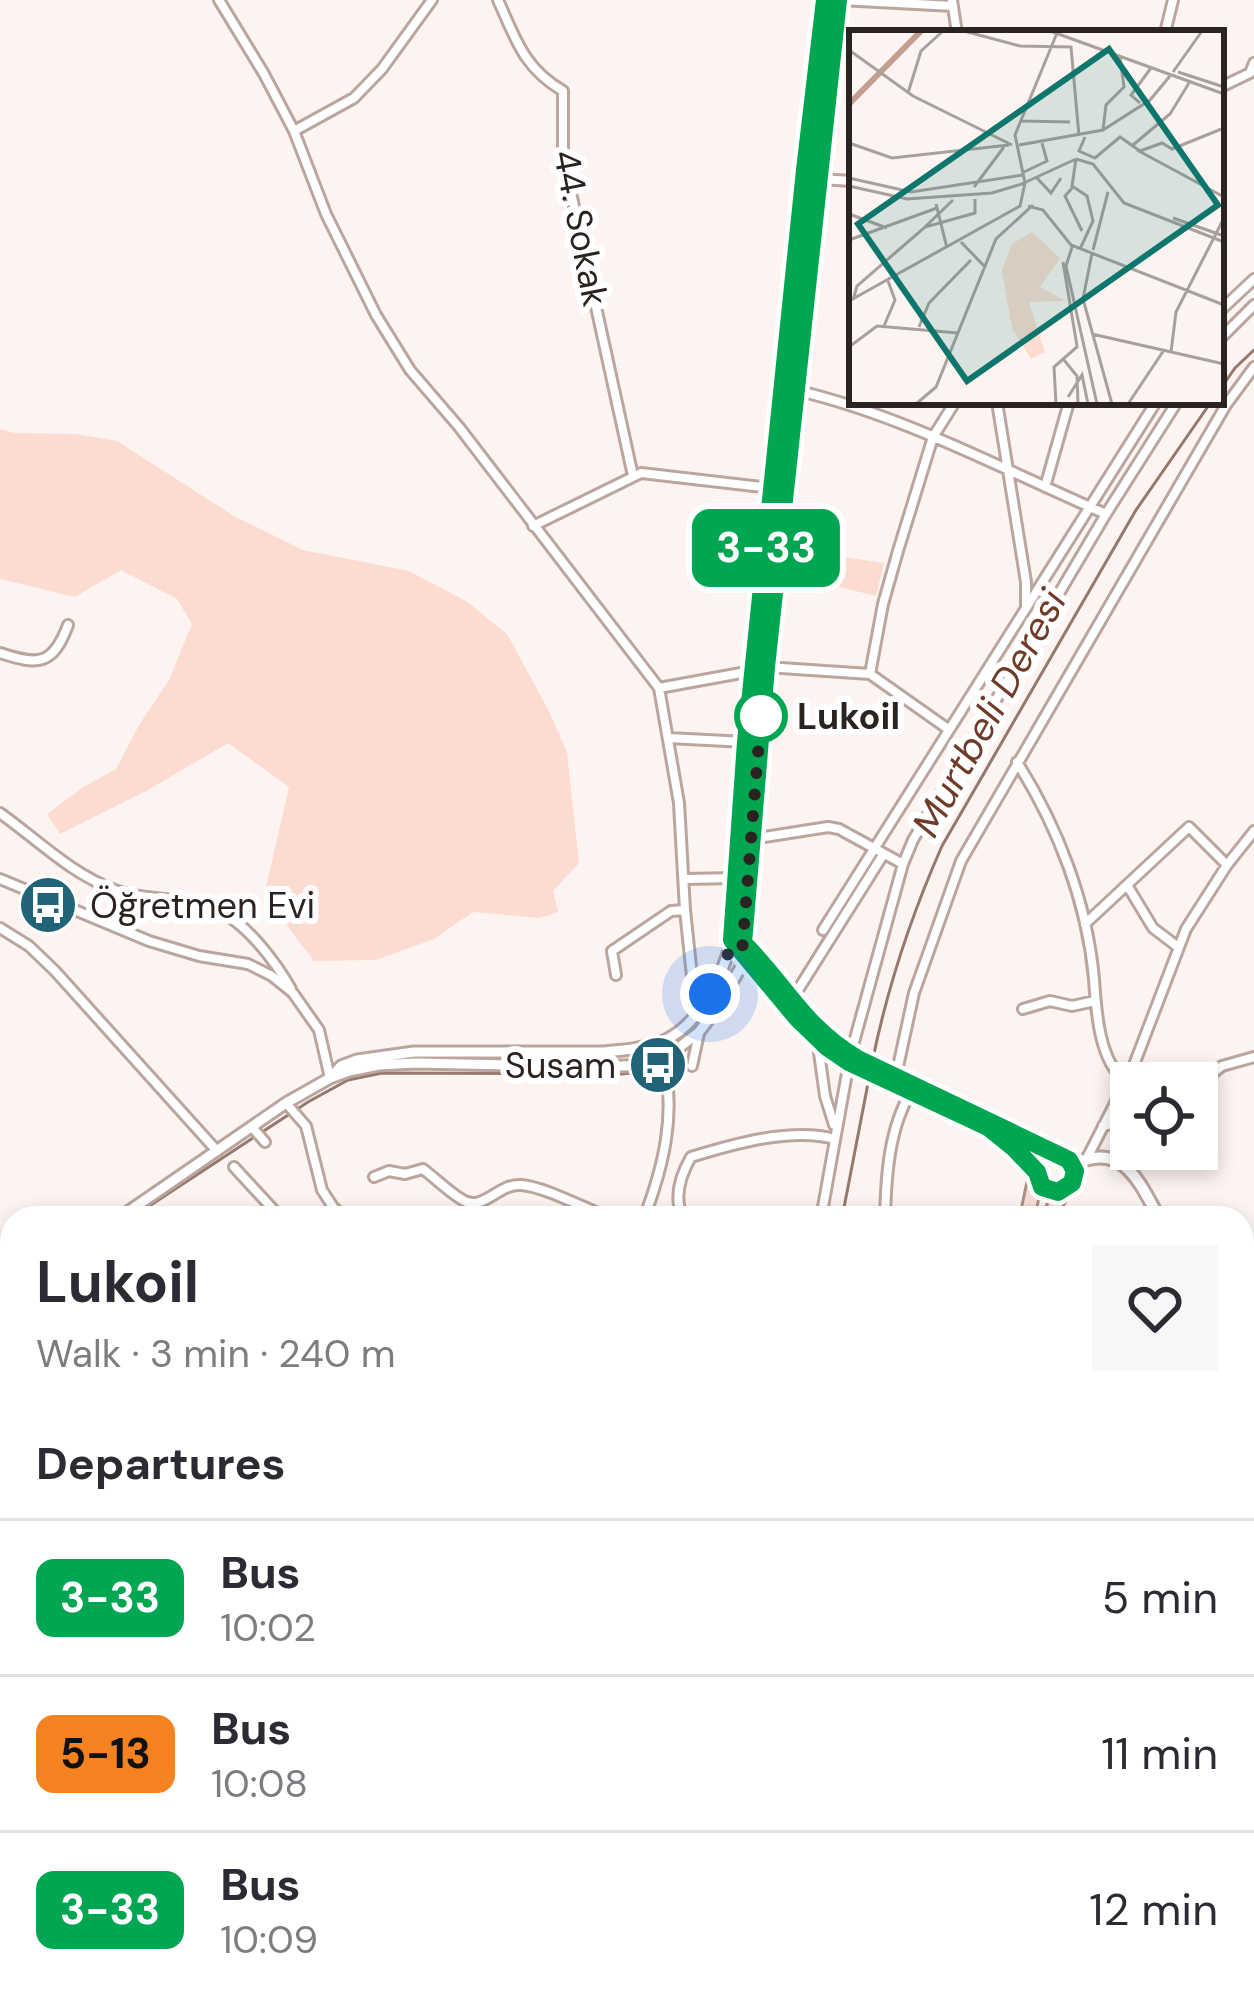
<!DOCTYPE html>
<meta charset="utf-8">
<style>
:root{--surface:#fff;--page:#f7f7f7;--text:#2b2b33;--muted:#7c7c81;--line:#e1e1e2}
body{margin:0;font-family:"DM Sans",sans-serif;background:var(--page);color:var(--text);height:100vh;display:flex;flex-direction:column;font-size:45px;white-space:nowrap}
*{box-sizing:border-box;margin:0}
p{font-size:39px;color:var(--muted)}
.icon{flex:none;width:66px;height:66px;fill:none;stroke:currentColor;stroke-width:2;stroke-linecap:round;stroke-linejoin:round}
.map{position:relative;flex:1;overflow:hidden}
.details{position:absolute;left:0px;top:1206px;width:1254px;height:804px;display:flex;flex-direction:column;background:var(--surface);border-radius:36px 36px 0 0;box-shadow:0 6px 18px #0003}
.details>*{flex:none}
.badge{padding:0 24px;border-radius:18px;font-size:42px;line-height:78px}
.buttons{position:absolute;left:1110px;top:1062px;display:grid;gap:24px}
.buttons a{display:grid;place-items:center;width:108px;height:108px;border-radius:0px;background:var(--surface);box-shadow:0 6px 18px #0003;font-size:60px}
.you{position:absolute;width:60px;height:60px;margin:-30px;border:9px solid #fff;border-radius:50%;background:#1a73e8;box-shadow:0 0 0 18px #1a73e833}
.map>.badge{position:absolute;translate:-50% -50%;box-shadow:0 0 0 6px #fff}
h2{padding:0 36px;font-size:45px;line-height:108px}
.round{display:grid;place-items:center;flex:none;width:126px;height:126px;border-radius:0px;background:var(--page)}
.headline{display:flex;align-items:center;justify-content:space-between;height:204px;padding:0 36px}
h1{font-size:57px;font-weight:700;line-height:90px}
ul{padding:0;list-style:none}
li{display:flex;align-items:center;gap:36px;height:156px;padding:0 36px;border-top:3px solid var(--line)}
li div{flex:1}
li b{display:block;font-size:45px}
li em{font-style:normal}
li .badge{min-width:132px;font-weight:700;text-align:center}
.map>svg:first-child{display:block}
</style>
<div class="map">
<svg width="1254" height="2010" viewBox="0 0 1254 2010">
<rect width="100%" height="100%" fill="#fdf4f1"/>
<path fill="#fcdcd0" d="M0,429L15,433L75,434L117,441L234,516L303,550L409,571L466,601L507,634L549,711L567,752L579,863L553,891L558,912L539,918L473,912L434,939L376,960L314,961L264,896L289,787L228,743L148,790L60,834L47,814L82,788L116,769L139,725L169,680L192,624L177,599L121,570L75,597L0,579Z
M824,554L884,563L876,596L819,582Z"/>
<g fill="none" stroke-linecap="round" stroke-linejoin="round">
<path stroke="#95786e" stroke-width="3" d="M1221,388L1235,368L1254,350
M881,846L1161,402
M795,985L876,854
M872,1063C887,989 911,916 942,846L1136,510L1211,402
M131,1218L308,1102L348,1080L382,1073L621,1074L653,1071
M842,1218L870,1073
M0,1305L12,1297
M0,1768L12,1760"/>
<g stroke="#baa69e" stroke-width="14">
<path id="minor" d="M219,0L264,74L294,131L326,214L376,315L410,370L459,427L659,688L679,803L685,910L696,1014
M498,0C516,40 524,68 563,91V156L633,476
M840,0L953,6
M952,0L957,33
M1165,33L1173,0
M1221,87L1250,73L1254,63
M294,131L354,98L382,69L432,0
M819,179L852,181
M1221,310L1254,279
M1221,338L1254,305
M795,390C903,415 1004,470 1106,514
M997,402L1026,582V606
M1045,487L1069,402
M533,526L641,473L771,488
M0,653C39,666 53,665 68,625
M766,667L870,674
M659,688L752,671
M948,729L870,674L883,604L898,551L933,437L955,402
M668,738L746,742
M1017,762C1058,827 1087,902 1094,979C1096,1010 1099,1063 1126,1081
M0,813C38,840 71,874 115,890C145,901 188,897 215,909C246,922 275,961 291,989
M752,839L828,827L839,829L903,864
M0,879L149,941L199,956L248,964L272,976L293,993L319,1030L330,1078
M685,879L735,878
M1127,885L1153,928L1178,947
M1085,924L1189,827L1227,865
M0,928L29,946L55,971L217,1151
M823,930L1156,402
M616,975L612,951L671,911L685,910
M791,1001L883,855
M1023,1009L1050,1001L1072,1006L1095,1001
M817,1038L825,1096L834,1125
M851,1053L903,864L913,840L1106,514L1177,402
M692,1066L699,1033
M896,1076L914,993L961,861L1226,405L1254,367
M1197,1086L1222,1066L1254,1057
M286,1103L306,1126L322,1190L333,1207L345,1218
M1103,1126L1131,1119
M252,1127L265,1142
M1087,1158L1132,1070L1186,929L1227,865L1254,831
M234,1167L281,1218
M374,1177L389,1171L405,1174L423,1169C436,1179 448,1191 461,1199C482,1214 498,1183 521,1185C546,1187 585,1209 611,1218
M644,1218C663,1168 677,1113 663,1060
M683,1218C673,1197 680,1176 691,1157C733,1144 792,1127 835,1139
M821,1218L849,1062
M885,1218C886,1176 889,1128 911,1092
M1242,1745L1254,1751
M0,1749L12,1740
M0,1793L12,1784
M658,1998L661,2010
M1100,1998L1127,2010
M138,2010L155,1998
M467,2010L470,1998
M926,2010L953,1998"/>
</g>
<g stroke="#baa69e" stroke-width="15">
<path id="tertiary" d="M334,1074L341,1066L357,1060L414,1052H603C623,1050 642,1049 661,1042C699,1027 722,977 732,940
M119,1218L286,1103L330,1078L349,1071L379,1065L416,1063L599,1067L645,1065L663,1060L699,1032L714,1012L741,967L742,949
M0,1298L12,1290"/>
</g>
<g stroke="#baa69e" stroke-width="16">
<path id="secondary" d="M1073,1165C1122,1140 1139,1181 1159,1218
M1242,1371L1254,1394"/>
</g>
<g stroke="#ac8d82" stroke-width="18">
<path id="primary" d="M838,0L766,667L743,943C786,985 803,1027 858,1059L1069,1160C1078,1176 1073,1180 1063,1193C1057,1200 1053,1210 1048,1218
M743,953L732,940L746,742L805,170L825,0
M978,1123L1014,1148L1037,1172
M1027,1218L1038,1166L1046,1157L1057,1155
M808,1998L809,2010
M817,1998L818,2010"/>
</g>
<g stroke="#ac8d82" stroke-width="20">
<path id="trunk" d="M1242,1994L1254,1985
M1219,2010L1236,1998
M1246,2010L1254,2005"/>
</g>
<use href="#minor" stroke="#fff" stroke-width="8"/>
<use href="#tertiary" stroke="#fff" stroke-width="9"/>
<use href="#secondary" stroke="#fff" stroke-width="10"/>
<use href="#primary" stroke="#f7ddd4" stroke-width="12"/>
<use href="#trunk" stroke="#f4d2c6" stroke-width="14"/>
</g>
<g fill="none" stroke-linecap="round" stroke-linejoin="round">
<g stroke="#fff" stroke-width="27">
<path id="line" d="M825,0L805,170L746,742L732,940L797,1018L827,1047L849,1062L988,1127L1014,1148L1037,1172L1042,1187L1058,1192L1072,1183L1075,1171L1069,1160L858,1059C804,1028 785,984 743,943L766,667L838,0"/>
</g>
<use href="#line" stroke="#00a651" stroke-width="18"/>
<path stroke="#2b2320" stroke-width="12" stroke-dasharray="0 21.6" d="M710,994L728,954L742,952L761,716"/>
</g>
<defs>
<g id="bus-disc" transform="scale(3)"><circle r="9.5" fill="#226477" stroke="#fff"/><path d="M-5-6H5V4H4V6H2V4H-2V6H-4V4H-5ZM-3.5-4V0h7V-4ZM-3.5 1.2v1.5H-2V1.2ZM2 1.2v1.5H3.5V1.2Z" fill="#fff"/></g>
</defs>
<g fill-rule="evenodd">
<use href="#bus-disc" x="48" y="905"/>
<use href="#bus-disc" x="658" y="1065"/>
</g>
<circle fill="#fff" stroke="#00a651" stroke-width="6" cx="761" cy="716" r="24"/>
<g text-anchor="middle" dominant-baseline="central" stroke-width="12" stroke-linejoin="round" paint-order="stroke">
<g font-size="36" fill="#2b2320" stroke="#fff">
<text transform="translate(581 228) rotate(79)">44. Sokak</text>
</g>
<g font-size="36" font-weight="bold" fill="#2b2320" stroke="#fff" text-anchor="start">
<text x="797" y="716">Lukoil</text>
</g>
<g font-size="36" fill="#2b2320" stroke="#fff" text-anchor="start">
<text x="90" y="905">Öğretmen Evi</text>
<text x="616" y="1065" text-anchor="end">Susam</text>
</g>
<g font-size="39" font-style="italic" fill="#6f3b28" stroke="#fff">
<text transform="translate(989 713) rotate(-61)">Murtbeli Deresi</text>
</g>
</g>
<g transform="translate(849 30)">
<rect width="375" height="375" fill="#fdf4f1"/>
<path d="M183,202L211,228L191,257L217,271L180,272L196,322L182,329L163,298L153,240L163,214Z" fill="#fcdcd0"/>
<path fill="none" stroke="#c39d8f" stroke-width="6" d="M0,74L72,1"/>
<path fill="none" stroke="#a9a09d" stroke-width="3" d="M115,1L171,16L222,17L230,106M201,1L375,64M0,20L64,66L163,115M324,42L353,1M329,42L375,57M59,63L72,21L94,1M291,73L282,65L302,38M173,91L221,92M254,100L257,75L275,57L271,27M236,107L230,121L246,128L271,107L291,121L313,113L323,119L375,98M0,113L43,128L160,115M170,115L254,100L301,70L321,46M284,115L321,84L340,53M288,120L375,167M227,129L244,134L275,173L375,212M227,129L223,156L238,166L244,191L231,219M175,142L198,131L193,113M187,147L202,163L212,148M0,148L62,162L174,145M177,152L227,129M0,156L58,169L143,163L176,153M125,157L155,117M224,157L216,166L233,201M87,174L98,218M179,176L194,180L222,215L375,275M0,184L38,198M324,188L375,206M76,197L104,170M0,210L88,178M112,212L137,238M223,217L217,236L248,374M244,220L259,162M243,223L234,269L263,374M214,232L228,316M4,270L8,256L76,197L126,183V169M0,271L171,176L176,153L166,105L208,3M35,296L46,270L39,251M70,297L80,273L122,230M243,304L375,334M0,317L28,296L109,303M322,322L327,282L375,188M215,330L228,346L229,374M219,367L233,345L239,374M67,374L87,357L147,209L184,175M207,374L205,337L229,316M279,374L315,320"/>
<path fill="#0f766e" fill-opacity="0.15" stroke="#0f766e" stroke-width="6" d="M260,19L369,175L118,351L9,194Z"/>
<rect width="375" height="375" fill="none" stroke="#2b2320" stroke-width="6"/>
</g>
</svg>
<div class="buttons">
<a><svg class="icon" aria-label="locate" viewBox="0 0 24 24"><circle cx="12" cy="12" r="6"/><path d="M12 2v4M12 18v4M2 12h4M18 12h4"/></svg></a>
</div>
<div class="you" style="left:710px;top:994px"></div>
<b class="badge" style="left:766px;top:548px;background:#00a651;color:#fff">3-33</b>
<section class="details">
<div class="headline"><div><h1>Lukoil</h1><p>Walk · 3 min · 240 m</p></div><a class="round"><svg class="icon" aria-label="heart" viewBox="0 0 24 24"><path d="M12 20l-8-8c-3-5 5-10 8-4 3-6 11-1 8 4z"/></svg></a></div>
<h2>Departures</h2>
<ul>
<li><span class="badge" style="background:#00a651;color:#fff">3-33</span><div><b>Bus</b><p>10:02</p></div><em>5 min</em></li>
<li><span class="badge" style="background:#f58220;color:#111">5-13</span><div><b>Bus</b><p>10:08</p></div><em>11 min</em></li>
<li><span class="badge" style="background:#00a651;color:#fff">3-33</span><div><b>Bus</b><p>10:09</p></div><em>12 min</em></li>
</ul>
</section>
</div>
